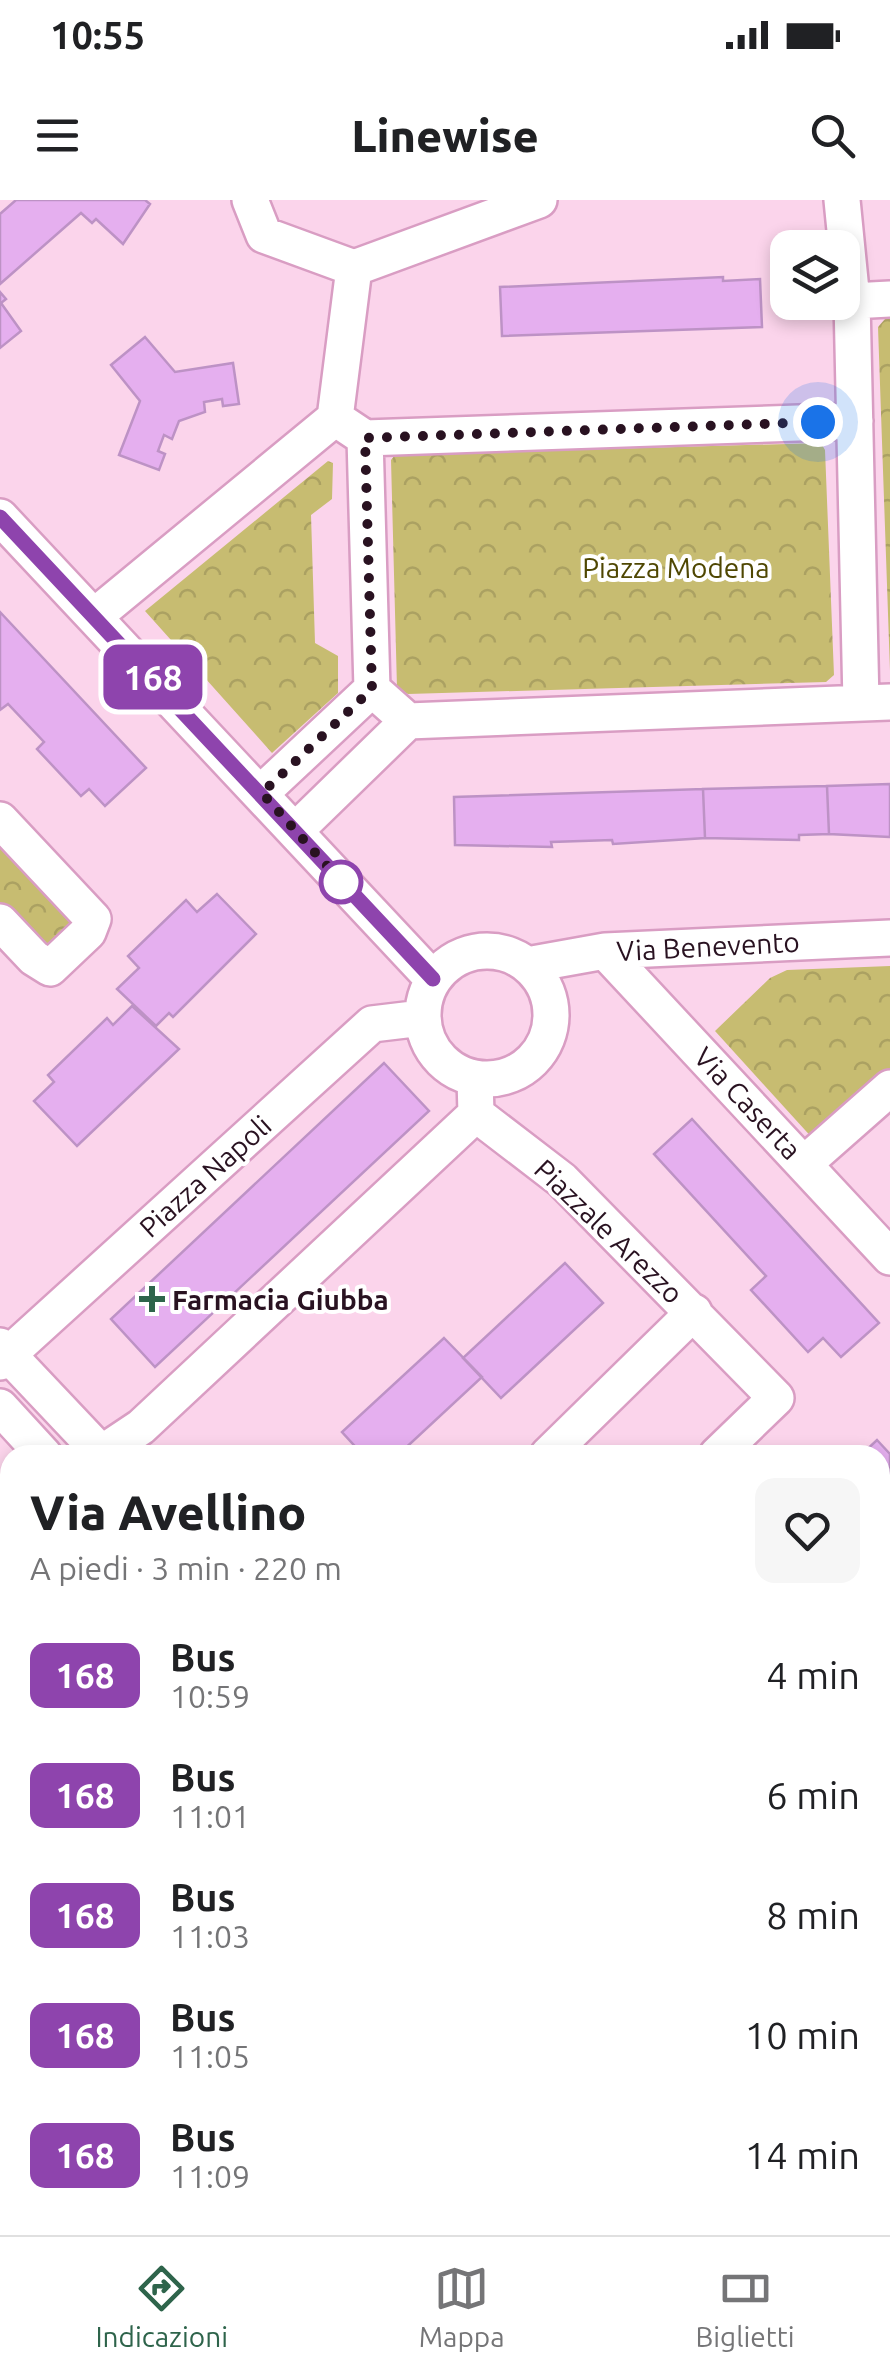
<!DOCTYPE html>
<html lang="it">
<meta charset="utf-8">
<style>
:root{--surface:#fff;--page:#f6f6f6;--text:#202124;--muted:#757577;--line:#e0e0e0;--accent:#2e644b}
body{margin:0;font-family:Ubuntu,sans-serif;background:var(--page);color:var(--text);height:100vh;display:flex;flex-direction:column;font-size:38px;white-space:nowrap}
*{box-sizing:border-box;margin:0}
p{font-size:32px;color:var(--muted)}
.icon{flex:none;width:55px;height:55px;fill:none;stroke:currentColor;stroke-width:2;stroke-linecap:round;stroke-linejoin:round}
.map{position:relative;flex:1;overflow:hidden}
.drawer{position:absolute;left:0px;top:1245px;width:890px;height:790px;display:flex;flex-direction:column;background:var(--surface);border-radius:30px 30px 0 0;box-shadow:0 5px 15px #0003}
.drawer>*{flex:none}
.badge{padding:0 20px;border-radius:15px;font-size:35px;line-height:65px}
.buttons{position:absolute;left:770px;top:30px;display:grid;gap:20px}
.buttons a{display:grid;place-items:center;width:90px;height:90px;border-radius:20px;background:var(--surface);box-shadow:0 5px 15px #0003;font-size:50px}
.you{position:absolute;width:50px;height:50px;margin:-25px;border:8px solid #fff;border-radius:50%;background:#1a73e8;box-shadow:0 0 0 15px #1a73e833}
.map>.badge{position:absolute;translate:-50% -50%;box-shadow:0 0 0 5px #fff}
.round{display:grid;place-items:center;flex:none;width:105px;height:105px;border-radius:20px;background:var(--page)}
.headline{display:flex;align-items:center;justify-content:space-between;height:170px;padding:0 30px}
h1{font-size:48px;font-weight:800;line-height:75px}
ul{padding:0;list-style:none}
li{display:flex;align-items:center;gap:30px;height:120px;padding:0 30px}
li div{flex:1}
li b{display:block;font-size:38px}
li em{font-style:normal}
li .badge{min-width:110px;font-weight:700;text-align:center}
.status{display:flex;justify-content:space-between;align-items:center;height:70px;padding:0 50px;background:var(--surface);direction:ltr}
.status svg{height:28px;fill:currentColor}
header{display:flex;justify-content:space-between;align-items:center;height:130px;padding:0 30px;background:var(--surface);font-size:45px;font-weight:800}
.dock{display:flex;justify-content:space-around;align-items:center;height:140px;border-top:2px solid var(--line);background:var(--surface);font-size:28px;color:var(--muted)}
.dock a{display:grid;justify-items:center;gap:5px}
.dock .current{color:var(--accent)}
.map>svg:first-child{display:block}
</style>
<div class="status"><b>10:55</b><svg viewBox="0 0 49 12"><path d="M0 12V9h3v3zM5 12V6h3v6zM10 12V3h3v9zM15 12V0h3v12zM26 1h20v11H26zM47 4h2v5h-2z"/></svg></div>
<header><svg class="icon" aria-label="menu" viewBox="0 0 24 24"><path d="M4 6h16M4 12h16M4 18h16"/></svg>Linewise<svg class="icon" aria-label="search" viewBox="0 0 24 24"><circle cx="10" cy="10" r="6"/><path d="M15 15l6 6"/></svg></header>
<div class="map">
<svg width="890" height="2035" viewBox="0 0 890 2035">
<defs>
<pattern id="forest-crowns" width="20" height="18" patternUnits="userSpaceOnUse" patternTransform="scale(2.5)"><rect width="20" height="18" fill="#c7bc71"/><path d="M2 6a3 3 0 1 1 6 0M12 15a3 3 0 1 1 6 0" fill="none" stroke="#aba162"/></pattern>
</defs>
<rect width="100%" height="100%" fill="#fbd4eb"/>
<path fill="url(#forest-crowns)" d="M885,119H890V471L878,127Z
M821,243L825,250L834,475L826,482L408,494L397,488L391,260L395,255Z
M328,261L333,263L332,299L311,315L315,443L338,456V493L272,553L145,411Z
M0,635L76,719L46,749L0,706Z
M890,766V872L815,941L715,831L770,778L787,770Z
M890,1362V1600L880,1609V1371Z
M0,1617L10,1628V2025H368L353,2035H6L0,2028Z
M575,2025H725L734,2035H581Z"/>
<path fill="#c7bc71" d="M7,1290L10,1434L0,1444V1297Z"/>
<path fill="#e5afef" stroke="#bd92c5" stroke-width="2.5" d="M16,0H145L150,4L123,44L96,19L92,23L81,13L0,84V14Z
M723,77V81L760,79L762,127L502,136L500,87Z
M0,92L6,99L1,103L21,131L0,148Z
M145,137L175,172L233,163L239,204L223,206L222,199L204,202L205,212L179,221L172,239L164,235L158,251L165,254L159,270L119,255L140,201L111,165Z
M0,412L146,568L105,606L89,589L81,596L37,549L44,542L8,504L0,510Z
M890,584V637L829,634L827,586Z
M827,586L829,634L799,635V640L705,638L703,589Z
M703,589L705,638L613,644L612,640L551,642L552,647L455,645L454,597Z
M217,694L256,734L173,817L169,813L156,826L117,789L139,768L128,756L186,700L197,712Z
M132,806L179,849L77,946L34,901L54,882L48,875L107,818L113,825Z
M384,863L429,911L155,1167L111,1119Z
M692,919L879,1123L841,1157L823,1138L808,1152L751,1090L766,1076L654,954Z
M565,1063L603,1103L501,1198L463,1158Z
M444,1138L482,1177L398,1255H363L342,1232Z
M877,1240L890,1254V1295L880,1304V1255H861Z
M880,1866L887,1873L890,1870V1919L880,1909Z"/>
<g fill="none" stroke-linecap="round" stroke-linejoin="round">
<g stroke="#d99dc3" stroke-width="40">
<path id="minor" d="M250,0L264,35L354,68
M842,0L852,101L861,503
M354,68L539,0
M852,101L890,99
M335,218L365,238L855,221
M365,238L372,489L408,521L890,502
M0,317L433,779
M96,415L335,218L354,68
M261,593L372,489
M0,620L93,719L88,732L50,768L34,758L0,722
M295,631L408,521
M423 815a64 64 0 1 1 128 0a64 64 0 1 1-128 0Z
M605,751L890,1057
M527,765L605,751L890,738
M476,914L562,980L776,1198L717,1255
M805,963L890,888
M0,1146L103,1255
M0,1162L372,824L422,818
M0,1207L44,1255
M99,1255L141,1227L476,914L475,879
M548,1255L694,1112
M880,1355L890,1345
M0,1479L10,1470
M880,1645L890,1635
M880,1695L890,1706
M755,2025L764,2035
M826,2025L835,2035
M402,2035L416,2025"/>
</g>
<use href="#minor" stroke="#fff" stroke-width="35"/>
</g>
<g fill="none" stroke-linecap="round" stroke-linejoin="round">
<g stroke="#fff" stroke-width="22">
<path id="line" d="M0,317L433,779"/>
</g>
<use href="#line" stroke="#8e44ad" stroke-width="15"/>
<path stroke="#291221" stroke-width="10" stroke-dasharray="0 18" d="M341,682L352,694L262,593L372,489L365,238L818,222"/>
</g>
<circle fill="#fff" stroke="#8e44ad" stroke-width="5" cx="341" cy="682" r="20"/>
<path fill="#2e644b" stroke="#fff" stroke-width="4" d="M147 1084h10v10h10v10h-10v10h-10v-10h-10v-10h10z"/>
<g text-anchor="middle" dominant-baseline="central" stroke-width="8" stroke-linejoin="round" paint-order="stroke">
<g font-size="28" fill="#4f4702" stroke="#fff">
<text x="676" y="367">Piazza Modena</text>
</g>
<g font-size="28" fill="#291221" stroke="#fff">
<text transform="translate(708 746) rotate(-3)">Via Benevento</text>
<text transform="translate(748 903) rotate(47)">Via Caserta</text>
<text transform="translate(205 976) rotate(-42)">Piazza Napoli</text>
<text transform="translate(609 1031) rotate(44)">Piazzale Arezzo</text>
</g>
<g font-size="28" font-weight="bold" fill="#291221" stroke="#fff" text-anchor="start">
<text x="172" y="1099">Farmacia Giubba</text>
</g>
</g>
</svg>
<div class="buttons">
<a><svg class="icon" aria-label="layers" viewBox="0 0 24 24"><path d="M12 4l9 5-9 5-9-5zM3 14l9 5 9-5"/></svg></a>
</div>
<div class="you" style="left:818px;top:222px"></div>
<b class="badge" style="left:153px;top:477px;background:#8e44ad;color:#fff">168</b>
<section class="drawer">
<div class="headline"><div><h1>Via Avellino</h1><p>A piedi · 3 min · 220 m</p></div><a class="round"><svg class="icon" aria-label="heart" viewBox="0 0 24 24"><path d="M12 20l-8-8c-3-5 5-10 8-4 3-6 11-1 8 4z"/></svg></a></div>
<ul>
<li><span class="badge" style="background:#8e44ad;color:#fff">168</span><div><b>Bus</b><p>10:59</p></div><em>4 min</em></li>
<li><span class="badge" style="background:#8e44ad;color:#fff">168</span><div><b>Bus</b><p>11:01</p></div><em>6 min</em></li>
<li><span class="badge" style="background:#8e44ad;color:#fff">168</span><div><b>Bus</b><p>11:03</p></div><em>8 min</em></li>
<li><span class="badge" style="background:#8e44ad;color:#fff">168</span><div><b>Bus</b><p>11:05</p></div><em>10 min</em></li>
<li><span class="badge" style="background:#8e44ad;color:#fff">168</span><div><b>Bus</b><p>11:09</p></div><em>14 min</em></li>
</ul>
</section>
</div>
<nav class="dock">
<a class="current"><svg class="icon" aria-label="directions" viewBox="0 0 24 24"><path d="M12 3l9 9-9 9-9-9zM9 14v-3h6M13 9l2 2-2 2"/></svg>Indicazioni</a>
<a><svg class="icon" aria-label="map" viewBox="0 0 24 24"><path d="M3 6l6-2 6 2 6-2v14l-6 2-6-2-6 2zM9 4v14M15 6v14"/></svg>Mappa</a>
<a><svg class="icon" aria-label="tickets" viewBox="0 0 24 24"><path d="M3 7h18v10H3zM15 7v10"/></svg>Biglietti</a>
</nav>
